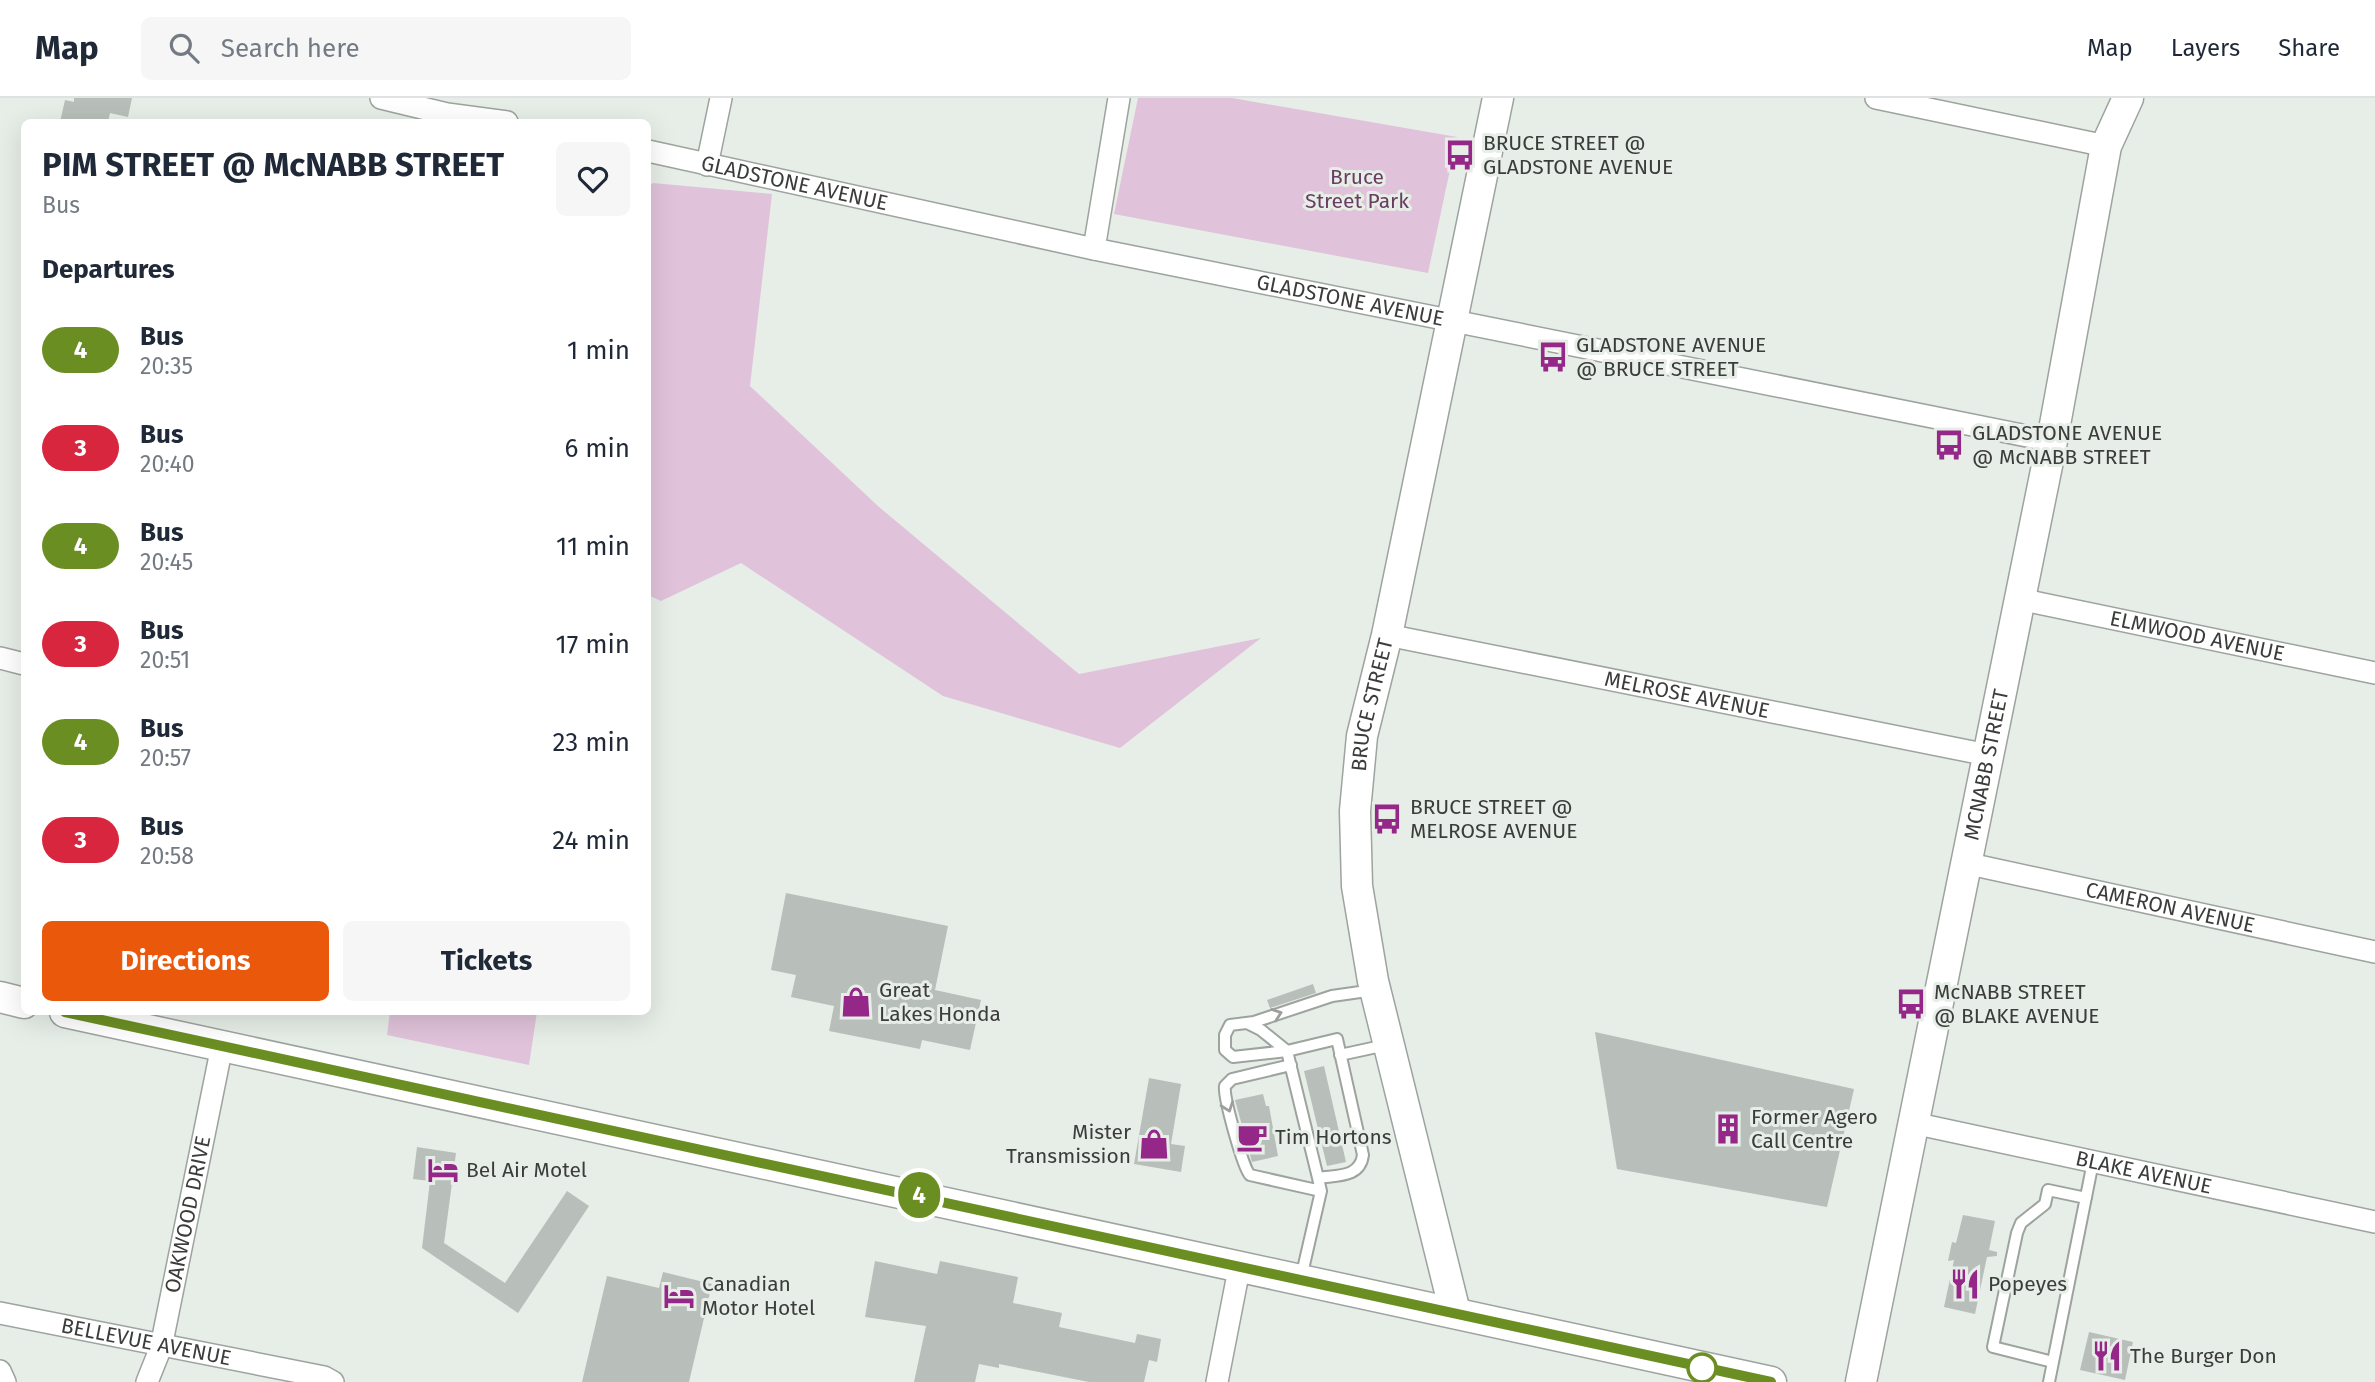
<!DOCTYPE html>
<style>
:root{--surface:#fff;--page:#f6f6f7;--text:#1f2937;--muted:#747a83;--line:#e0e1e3;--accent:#ea580c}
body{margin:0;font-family:"Fira Sans",sans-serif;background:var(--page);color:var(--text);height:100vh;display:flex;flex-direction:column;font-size:26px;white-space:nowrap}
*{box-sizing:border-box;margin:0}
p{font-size:23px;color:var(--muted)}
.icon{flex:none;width:38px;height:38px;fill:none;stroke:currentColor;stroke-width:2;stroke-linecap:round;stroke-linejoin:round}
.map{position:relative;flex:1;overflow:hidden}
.panel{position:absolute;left:21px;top:21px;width:630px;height:896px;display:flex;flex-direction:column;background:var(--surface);border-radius:10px;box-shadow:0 7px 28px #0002}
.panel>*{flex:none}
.badge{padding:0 14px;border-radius:23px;font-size:24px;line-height:46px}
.map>.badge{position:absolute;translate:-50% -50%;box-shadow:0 0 0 4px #fff}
h2{padding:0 21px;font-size:26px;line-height:63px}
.round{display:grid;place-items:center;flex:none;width:74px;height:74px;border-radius:10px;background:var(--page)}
.overview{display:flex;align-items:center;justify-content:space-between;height:119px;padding:0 21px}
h1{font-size:33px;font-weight:700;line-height:52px}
.cta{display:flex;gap:14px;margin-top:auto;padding:14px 21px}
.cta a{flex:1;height:80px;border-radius:10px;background:var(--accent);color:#fff;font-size:28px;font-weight:700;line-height:80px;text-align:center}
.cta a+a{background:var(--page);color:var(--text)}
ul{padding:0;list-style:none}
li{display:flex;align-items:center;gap:21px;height:98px;padding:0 21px}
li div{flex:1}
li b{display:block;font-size:26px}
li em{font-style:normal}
li .badge{min-width:77px;font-weight:700;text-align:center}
header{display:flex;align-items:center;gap:42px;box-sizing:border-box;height:98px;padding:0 35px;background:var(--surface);border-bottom:2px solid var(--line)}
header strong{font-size:33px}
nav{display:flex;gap:38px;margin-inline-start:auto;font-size:24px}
.search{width:490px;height:63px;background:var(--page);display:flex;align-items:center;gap:18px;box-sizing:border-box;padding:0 24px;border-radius:10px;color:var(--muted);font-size:26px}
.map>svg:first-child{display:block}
</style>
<header>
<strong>Map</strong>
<div class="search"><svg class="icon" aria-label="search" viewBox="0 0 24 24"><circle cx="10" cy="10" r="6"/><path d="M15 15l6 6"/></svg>Search here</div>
<nav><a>Map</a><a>Layers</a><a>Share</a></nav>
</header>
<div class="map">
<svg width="2375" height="1284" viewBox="0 0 2375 1284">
<rect width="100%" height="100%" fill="#e7ede7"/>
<path fill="#e0c3da" d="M1138,0H1232L1457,39L1428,175L1114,116Z
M653,85L772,96L750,288L879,409L1079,576L1261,540L1120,650L943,598L741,465L661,503L648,497V89Z
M390,914H537L529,967L387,937Z"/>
<path fill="#b8beb9" d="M74,0H132L128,19L110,15L108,24H60L65,2L74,4Z
M786,795L948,828L935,892L981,902L970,952L922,942L920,951L829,933L834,908L791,899L796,877L771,872Z
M1313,886L1316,895L1270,910L1267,902Z
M1595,934L1854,991L1827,1109L1617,1071Z
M1324,968L1346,1064L1327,1068L1304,973Z
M1149,980L1181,986L1171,1046L1185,1048L1181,1074L1134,1066Z
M1263,996L1266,1008H1269L1278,1058L1252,1064L1235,1002Z
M417,1049L456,1055L444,1145L505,1185L567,1093L589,1108L518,1215L422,1150L430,1083L413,1081Z
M1963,1117L1995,1123L1989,1152L1997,1154V1158L1987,1159L1975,1216L1944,1209L1954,1162L1948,1163L1952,1144L1956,1145Z
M875,1163L937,1176L940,1163L1018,1179L1013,1205L1062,1215L1059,1229L1135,1245L1137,1236L1161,1241L1157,1264L1149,1262L1144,1284H1089L999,1266V1270L979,1266L975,1284H914L926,1228L865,1219Z
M663,1174L712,1186L689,1284H582L607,1178L659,1190Z
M2089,1234L2133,1244L2125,1282L2080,1272Z"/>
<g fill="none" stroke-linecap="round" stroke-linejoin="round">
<g stroke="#9da39e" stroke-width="14">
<path id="service" d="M1247,925L1261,932L1287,953
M1287,953L1233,959L1225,952V937L1230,927L1254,924L1332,898L1374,892
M1340,957L1386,947
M1291,967L1232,981L1225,988C1223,998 1243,1070 1250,1077L1321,1093
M1301,1180L1321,1093L1318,1080L1287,953L1337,941L1363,1057C1360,1080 1337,1077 1318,1080
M2053,1264L1993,1249L2017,1135L2021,1125L2045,1106L2048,1092L2086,1100
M2049,1284L2093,1064"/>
</g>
<g stroke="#9da39e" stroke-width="24">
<g id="minor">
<path d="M381,0L447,16L507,24"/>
<path d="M1876,0L2106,48L2108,36"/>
<path id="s1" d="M648,53L1094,151L2052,343"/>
<path d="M707,67L721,0"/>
<path d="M1094,151L1119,0"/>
<path id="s2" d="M2019,501L2375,575"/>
<path id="s3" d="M1387,537L1988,657"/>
<path d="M0,560L24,566"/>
<path id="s4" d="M1965,765L2375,854"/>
<path id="s5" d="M1913,1025L2375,1124"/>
<path id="s6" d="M0,1215L324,1279L333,1284"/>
<path d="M0,1273L5,1284"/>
<path id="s7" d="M147,1284L161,1249L222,948"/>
<path d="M1217,1284L1240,1166"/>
</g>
</g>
<g stroke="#9da39e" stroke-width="33">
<g id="secondary">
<path d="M0,899L24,905"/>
<path d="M65,914L1771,1284"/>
<path id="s8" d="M1455,1214L1373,883L1357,788L1355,713L1362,638L1387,537L1498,0"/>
<path id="s9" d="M1861,1284L2052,343L2106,48L2128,0"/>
</g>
</g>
<use href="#service" stroke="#fff" stroke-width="10"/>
<use href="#minor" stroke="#fff" stroke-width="21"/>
<use href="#secondary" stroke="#fff" stroke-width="30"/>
</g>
<defs><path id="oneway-chevron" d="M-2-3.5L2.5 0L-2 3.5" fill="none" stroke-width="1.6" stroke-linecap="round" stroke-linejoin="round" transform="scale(1.75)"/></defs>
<g stroke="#9d9e9d">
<use href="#oneway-chevron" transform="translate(1277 916) rotate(-19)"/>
<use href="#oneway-chevron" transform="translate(1228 1009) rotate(70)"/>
</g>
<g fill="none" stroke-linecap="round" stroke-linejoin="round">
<g stroke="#fff" stroke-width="16">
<path id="line" d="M65,914L1771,1284"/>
</g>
<use href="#line" stroke="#6b8e23" stroke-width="10"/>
</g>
<defs>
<g id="bus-bare" transform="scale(2.415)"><path d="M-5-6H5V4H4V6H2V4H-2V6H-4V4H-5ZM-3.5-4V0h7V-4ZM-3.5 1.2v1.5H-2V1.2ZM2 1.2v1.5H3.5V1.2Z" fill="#942788" stroke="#e7ede7" stroke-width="2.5" paint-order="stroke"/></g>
<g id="shop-bare" transform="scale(2.415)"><path d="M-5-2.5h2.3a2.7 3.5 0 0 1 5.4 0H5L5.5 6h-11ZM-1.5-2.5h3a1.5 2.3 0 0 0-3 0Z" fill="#942788" stroke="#e7ede7" stroke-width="2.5" paint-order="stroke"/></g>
<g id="building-bare" transform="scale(2.415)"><path d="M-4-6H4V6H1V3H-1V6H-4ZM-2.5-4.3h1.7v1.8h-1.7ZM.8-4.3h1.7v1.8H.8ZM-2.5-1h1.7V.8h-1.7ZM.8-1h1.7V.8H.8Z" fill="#942788" stroke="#e7ede7" stroke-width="2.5" paint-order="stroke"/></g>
<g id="cafe-bare" transform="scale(2.415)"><path d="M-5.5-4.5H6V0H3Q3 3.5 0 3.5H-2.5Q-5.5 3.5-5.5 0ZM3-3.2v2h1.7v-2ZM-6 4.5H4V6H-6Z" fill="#942788" stroke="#e7ede7" stroke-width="2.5" paint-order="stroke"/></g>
<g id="hotel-bare" transform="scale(2.415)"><path d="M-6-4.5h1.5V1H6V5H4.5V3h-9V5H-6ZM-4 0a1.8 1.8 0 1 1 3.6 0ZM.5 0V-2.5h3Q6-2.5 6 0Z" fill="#942788" stroke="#e7ede7" stroke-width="2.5" paint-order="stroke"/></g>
<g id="restaurant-bare" transform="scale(2.415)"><path d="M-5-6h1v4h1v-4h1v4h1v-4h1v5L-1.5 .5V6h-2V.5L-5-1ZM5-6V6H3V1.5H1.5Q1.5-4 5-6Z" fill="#942788" stroke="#e7ede7" stroke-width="2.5" paint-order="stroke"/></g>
</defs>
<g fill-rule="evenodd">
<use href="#bus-bare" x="1460" y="57"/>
<use href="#bus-bare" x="1553" y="259"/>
<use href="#bus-bare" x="1949" y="347"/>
<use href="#bus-bare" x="1387" y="721"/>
<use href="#shop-bare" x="856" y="904"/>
<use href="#bus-bare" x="1911" y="906"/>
<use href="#building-bare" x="1728" y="1031"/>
<use href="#cafe-bare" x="1252" y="1039"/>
<use href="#shop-bare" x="1154" y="1046"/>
<use href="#hotel-bare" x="443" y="1072"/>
<use href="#restaurant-bare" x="1965" y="1186"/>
<use href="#hotel-bare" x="679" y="1198"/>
<use href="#restaurant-bare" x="2107" y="1258"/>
</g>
<circle fill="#fff" stroke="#6b8e23" stroke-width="3.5" cx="1702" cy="1270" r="14"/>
<g text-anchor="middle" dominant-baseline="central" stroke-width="6" stroke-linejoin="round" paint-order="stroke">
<g font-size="21" fill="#3b3d3b" stroke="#e7ede7" text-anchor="start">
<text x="1483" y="45">BRUCE STREET @<tspan x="1483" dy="24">GLADSTONE AVENUE</tspan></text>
<text x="1576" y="247">GLADSTONE AVENUE<tspan x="1576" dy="24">@ BRUCE STREET</tspan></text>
<text x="1972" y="335">GLADSTONE AVENUE<tspan x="1972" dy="24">@ McNABB STREET</tspan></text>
<text x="1410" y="709">BRUCE STREET @<tspan x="1410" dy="24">MELROSE AVENUE</tspan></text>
<text x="879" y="892">Great<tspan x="879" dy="24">Lakes Honda</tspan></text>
<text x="1934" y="894">McNABB STREET<tspan x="1934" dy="24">@ BLAKE AVENUE</tspan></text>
<text x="1751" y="1019">Former Agero<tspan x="1751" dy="24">Call Centre</tspan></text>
<text x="1131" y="1034" text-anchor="end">Mister<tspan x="1131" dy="24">Transmission</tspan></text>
<text x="1275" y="1039">Tim Hortons</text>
<text x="466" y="1072">Bel Air Motel</text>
<text x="702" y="1186">Canadian<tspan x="702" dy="24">Motor Hotel</tspan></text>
<text x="1988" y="1186">Popeyes</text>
<text x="2130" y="1258">The Burger Don</text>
</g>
<g font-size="21" fill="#683d61" stroke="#e7ede7">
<text x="1357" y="79">Bruce<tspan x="1357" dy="24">Street Park</tspan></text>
</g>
<g font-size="21" fill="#3b3d3b" stroke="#e7ede7">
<text stroke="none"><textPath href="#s1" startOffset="150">GLADSTONE AVENUE</textPath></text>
<text stroke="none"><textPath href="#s1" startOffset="718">GLADSTONE AVENUE</textPath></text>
<text stroke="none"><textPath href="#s2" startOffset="182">ELMWOOD AVENUE</textPath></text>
<text stroke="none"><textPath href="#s3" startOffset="306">MELROSE AVENUE</textPath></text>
<text stroke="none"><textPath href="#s8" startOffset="620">BRUCE STREET</textPath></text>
<text stroke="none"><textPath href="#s9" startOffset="630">MCNABB STREET</textPath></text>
<text stroke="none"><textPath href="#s4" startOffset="210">CAMERON AVENUE</textPath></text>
<text stroke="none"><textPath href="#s5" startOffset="236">BLAKE AVENUE</textPath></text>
<text stroke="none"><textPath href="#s7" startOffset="173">OAKWOOD DRIVE</textPath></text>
<text stroke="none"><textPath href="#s6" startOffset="149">BELLEVUE AVENUE</textPath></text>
</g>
</g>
</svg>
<b class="badge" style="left:919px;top:1097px;background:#6b8e23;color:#fff">4</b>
<section class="panel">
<div class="overview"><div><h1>PIM STREET @ McNABB STREET</h1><p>Bus</p></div><a class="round"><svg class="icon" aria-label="heart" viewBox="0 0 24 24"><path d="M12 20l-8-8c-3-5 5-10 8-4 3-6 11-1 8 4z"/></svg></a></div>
<h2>Departures</h2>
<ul>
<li><span class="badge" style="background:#6b8e23;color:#fff">4</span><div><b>Bus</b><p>20:35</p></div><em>1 min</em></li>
<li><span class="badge" style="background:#d7263d;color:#fff">3</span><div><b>Bus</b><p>20:40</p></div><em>6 min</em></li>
<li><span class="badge" style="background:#6b8e23;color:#fff">4</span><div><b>Bus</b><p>20:45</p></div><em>11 min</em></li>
<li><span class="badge" style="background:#d7263d;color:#fff">3</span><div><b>Bus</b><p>20:51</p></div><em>17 min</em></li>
<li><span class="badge" style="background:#6b8e23;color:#fff">4</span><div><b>Bus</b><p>20:57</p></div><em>23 min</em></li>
<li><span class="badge" style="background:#d7263d;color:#fff">3</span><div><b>Bus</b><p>20:58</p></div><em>24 min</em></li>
</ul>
<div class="cta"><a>Directions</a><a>Tickets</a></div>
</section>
</div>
